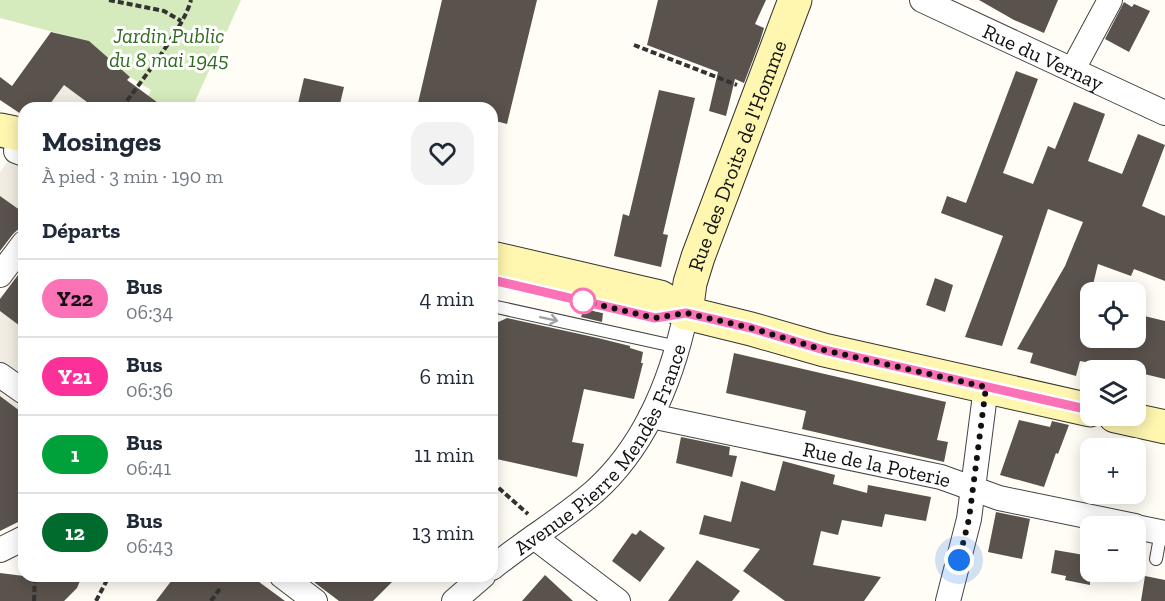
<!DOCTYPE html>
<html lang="fr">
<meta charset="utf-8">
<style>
:root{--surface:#fff;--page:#f2f2f3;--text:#1f2937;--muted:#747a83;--line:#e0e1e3}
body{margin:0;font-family:"Zilla Slab",serif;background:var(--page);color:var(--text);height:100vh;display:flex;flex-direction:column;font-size:22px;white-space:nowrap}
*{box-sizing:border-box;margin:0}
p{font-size:20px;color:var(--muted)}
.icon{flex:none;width:33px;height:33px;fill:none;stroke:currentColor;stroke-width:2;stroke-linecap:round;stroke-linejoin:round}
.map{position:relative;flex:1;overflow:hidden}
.details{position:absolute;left:18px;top:102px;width:480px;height:480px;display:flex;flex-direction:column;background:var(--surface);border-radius:18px;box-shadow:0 3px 15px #0003}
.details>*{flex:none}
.badge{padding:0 12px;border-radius:20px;font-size:21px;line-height:39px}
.controls{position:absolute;left:1080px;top:282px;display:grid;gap:12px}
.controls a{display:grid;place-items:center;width:66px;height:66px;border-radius:12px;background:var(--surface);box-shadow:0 3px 15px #0003;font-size:30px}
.you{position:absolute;width:30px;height:30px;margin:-15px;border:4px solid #fff;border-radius:50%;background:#1a73e8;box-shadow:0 0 0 9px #1a73e833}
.map>.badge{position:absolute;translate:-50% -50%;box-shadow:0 0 0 3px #fff}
h2{padding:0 24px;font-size:22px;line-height:54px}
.round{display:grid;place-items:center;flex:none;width:63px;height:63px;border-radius:18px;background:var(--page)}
.overview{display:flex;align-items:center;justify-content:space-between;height:102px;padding:0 24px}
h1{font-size:28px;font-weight:800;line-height:45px}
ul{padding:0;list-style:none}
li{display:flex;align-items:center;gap:18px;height:78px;padding:0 24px;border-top:2px solid var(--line)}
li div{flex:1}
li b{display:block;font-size:22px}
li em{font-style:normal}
li .badge{min-width:66px;font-weight:700;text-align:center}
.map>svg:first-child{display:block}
</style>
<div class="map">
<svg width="1165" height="601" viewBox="0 0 1165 601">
<rect width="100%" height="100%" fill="#fffdf5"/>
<path fill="#d5ebbd" d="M0,0H241L192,108H165L148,96L151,90L130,77L88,41L0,18Z"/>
<path fill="#f1ede2" d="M64,85L95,108H47Z
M24,140V213L0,196V172Z
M0,311L24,329V352L18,361L24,366V414L0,396Z"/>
<path fill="#5a524d" d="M442,0H537L507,124L492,120V108H441L418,103Z
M658,0H766L755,24L764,28L760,41L744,83L735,79L726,116L709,111L718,72L647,45Z
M979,0H1058L1044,33L1014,20Z
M1124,2L1132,7L1134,4L1150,11L1129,52L1105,39Z
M51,32L89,41L130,77L127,80L165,108H95L64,85L47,108H24V116L0,100V77L12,86Z
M1016,71L1038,79L1003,173L1033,184L1048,146L1055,149L1074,102L1105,114L1088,161L1122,174L1138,134L1165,145L1142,206L1165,216V281L1134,269L1131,276L1098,264L1080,338H1136V314L1165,321V379L1136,372V370H1126L1080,361L1076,376L1030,363L1033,353L1017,349L1065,266L1083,222L1048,209L1002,346L965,337L1003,236L941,213L947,196L966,203Z
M304,78L344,87L339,108H297Z
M659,90L695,98L663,234L668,235L661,267L614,256L623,214L629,216Z
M0,196L24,213V224L13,234L0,251Z
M24,267V329L0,311V299Z
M935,278L953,285L945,312L926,305Z
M584,309L603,313L602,322L581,317Z
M507,318L598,338L630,346V348L643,352L641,363H643L634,399L584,389L572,442L584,444L577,477L492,458V325Z
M734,353L946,402L937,440L948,442L944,462L802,429L806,411L726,393Z
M0,396L24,414V519L0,531Z
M1019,420L1050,427L1052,421L1069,425L1058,454L1056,453L1044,487L1000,475Z
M681,437L730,447L729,455L737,456L732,477L676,463Z
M783,461L835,475L833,484L867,493L868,485L931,497L926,521L885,514L882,527L842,520L838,535L821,531L813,565L881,577L864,601H785L743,571L760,549L699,534L704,515L731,522L741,481L775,491Z
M996,512L1030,519L1022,559L988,552Z
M640,530L665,548L640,582L612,561L632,533L636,535Z
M1055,550L1090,556V585L1065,580L1066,576L1051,573Z
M697,560L740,591L732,601H668Z
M0,573L24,576H82L77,588L64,601H0Z
M545,575L573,601H522Z
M175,576H251L285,601H156Z
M306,576H398L373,601H339Z
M1145,576L1165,580V601H1141Z"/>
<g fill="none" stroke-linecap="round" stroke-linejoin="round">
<g stroke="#444" stroke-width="14">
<path id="lane" d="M492,306L678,347
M1156,559L1161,532"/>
</g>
<g stroke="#444" stroke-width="26">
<g id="street">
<path id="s1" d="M922,0L1165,113"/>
<path d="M1073,69L1110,0"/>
<path d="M16,151L24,154"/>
<path d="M0,275L24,243"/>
<path d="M0,375L24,392"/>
<path id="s2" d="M651,416L941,477L999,498L1135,526"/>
<path d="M1136,527L1165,533"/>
<path d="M534,537L618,601"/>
<path d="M0,550L24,538"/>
<path id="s3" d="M492,568C525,541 563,519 595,491C646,445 672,379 686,313"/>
<path d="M282,576L315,601"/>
<path d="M454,601L483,576"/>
<path d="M948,601L969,519L986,387"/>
</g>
</g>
<g stroke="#333" stroke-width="35">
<g id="secondary">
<path d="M0,130L24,135"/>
<path d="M492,258L660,297L686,313L751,329L824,350L1090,410"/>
<path id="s4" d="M686,313L690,283L698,257L795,0"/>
<path d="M1115,416L1165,427"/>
</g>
</g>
<path stroke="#333" stroke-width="4" stroke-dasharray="6 3" stroke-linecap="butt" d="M109,0L164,11L181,21
M634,45L737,85
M122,108C140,82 184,28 191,0
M492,482L528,514
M34,601L35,576
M96,601L107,580L116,576
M211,601L221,587"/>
<use href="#lane" stroke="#fff" stroke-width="12"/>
<use href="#street" stroke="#fff" stroke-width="24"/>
<use href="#secondary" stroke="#fff6b0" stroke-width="33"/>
</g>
<defs><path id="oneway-shaft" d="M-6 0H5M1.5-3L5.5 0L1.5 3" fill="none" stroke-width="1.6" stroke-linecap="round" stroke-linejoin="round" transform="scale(1.5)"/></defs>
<use stroke="#a0a0a0" href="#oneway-shaft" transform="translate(549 319) rotate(12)"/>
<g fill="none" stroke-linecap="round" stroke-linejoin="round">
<g stroke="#fff" stroke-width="14">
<path id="line" d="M492,280L655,318L686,313L751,328L824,350L1090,410"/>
</g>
<use href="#line" stroke="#fc72b6" stroke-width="9"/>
<path stroke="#111" stroke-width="6" stroke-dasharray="0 10.8" d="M583,301L655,318L686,313L751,328L824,350L986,387L969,519L959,560"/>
</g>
<circle fill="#fff" stroke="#fc72b6" stroke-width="3" cx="583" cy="301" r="12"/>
<g text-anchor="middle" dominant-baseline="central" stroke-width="6" stroke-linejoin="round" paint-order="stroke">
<g font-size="21" font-style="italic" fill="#2f6b1f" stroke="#fff">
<text x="169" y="35">Jardin Public<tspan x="169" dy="24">du 8 mai 1945</tspan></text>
</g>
<g font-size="21" fill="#111" stroke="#fff">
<text stroke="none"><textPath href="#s1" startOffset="134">Rue du Vernay</textPath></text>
<text stroke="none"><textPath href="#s4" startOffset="166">Rue des Droits de l'Homme</textPath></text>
<text stroke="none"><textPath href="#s3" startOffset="165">Avenue Pierre Mendès France</textPath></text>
<text stroke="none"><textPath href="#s2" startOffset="231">Rue de la Poterie</textPath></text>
</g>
</g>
</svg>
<div class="controls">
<a><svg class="icon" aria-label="locate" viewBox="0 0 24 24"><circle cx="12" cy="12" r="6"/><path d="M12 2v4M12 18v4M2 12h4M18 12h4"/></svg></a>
<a><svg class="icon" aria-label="layers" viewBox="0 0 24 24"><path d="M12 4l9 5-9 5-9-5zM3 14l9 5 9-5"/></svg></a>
<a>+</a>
<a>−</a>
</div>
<div class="you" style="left:959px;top:560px"></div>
<section class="details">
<div class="overview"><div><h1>Mosinges</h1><p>À pied · 3 min · 190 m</p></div><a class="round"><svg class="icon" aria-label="heart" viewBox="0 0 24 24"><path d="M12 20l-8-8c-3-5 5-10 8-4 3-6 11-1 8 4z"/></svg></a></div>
<h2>Départs</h2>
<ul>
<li><span class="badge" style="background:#fc72b6;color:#111">Y22</span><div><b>Bus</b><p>06:34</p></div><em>4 min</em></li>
<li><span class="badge" style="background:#fb3199;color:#fff">Y21</span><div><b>Bus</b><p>06:36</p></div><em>6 min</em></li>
<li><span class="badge" style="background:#00a13a;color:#fff">1</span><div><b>Bus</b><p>06:41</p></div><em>11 min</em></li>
<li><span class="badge" style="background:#006b2d;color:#fff">12</span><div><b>Bus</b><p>06:43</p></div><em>13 min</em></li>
</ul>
</section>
</div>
